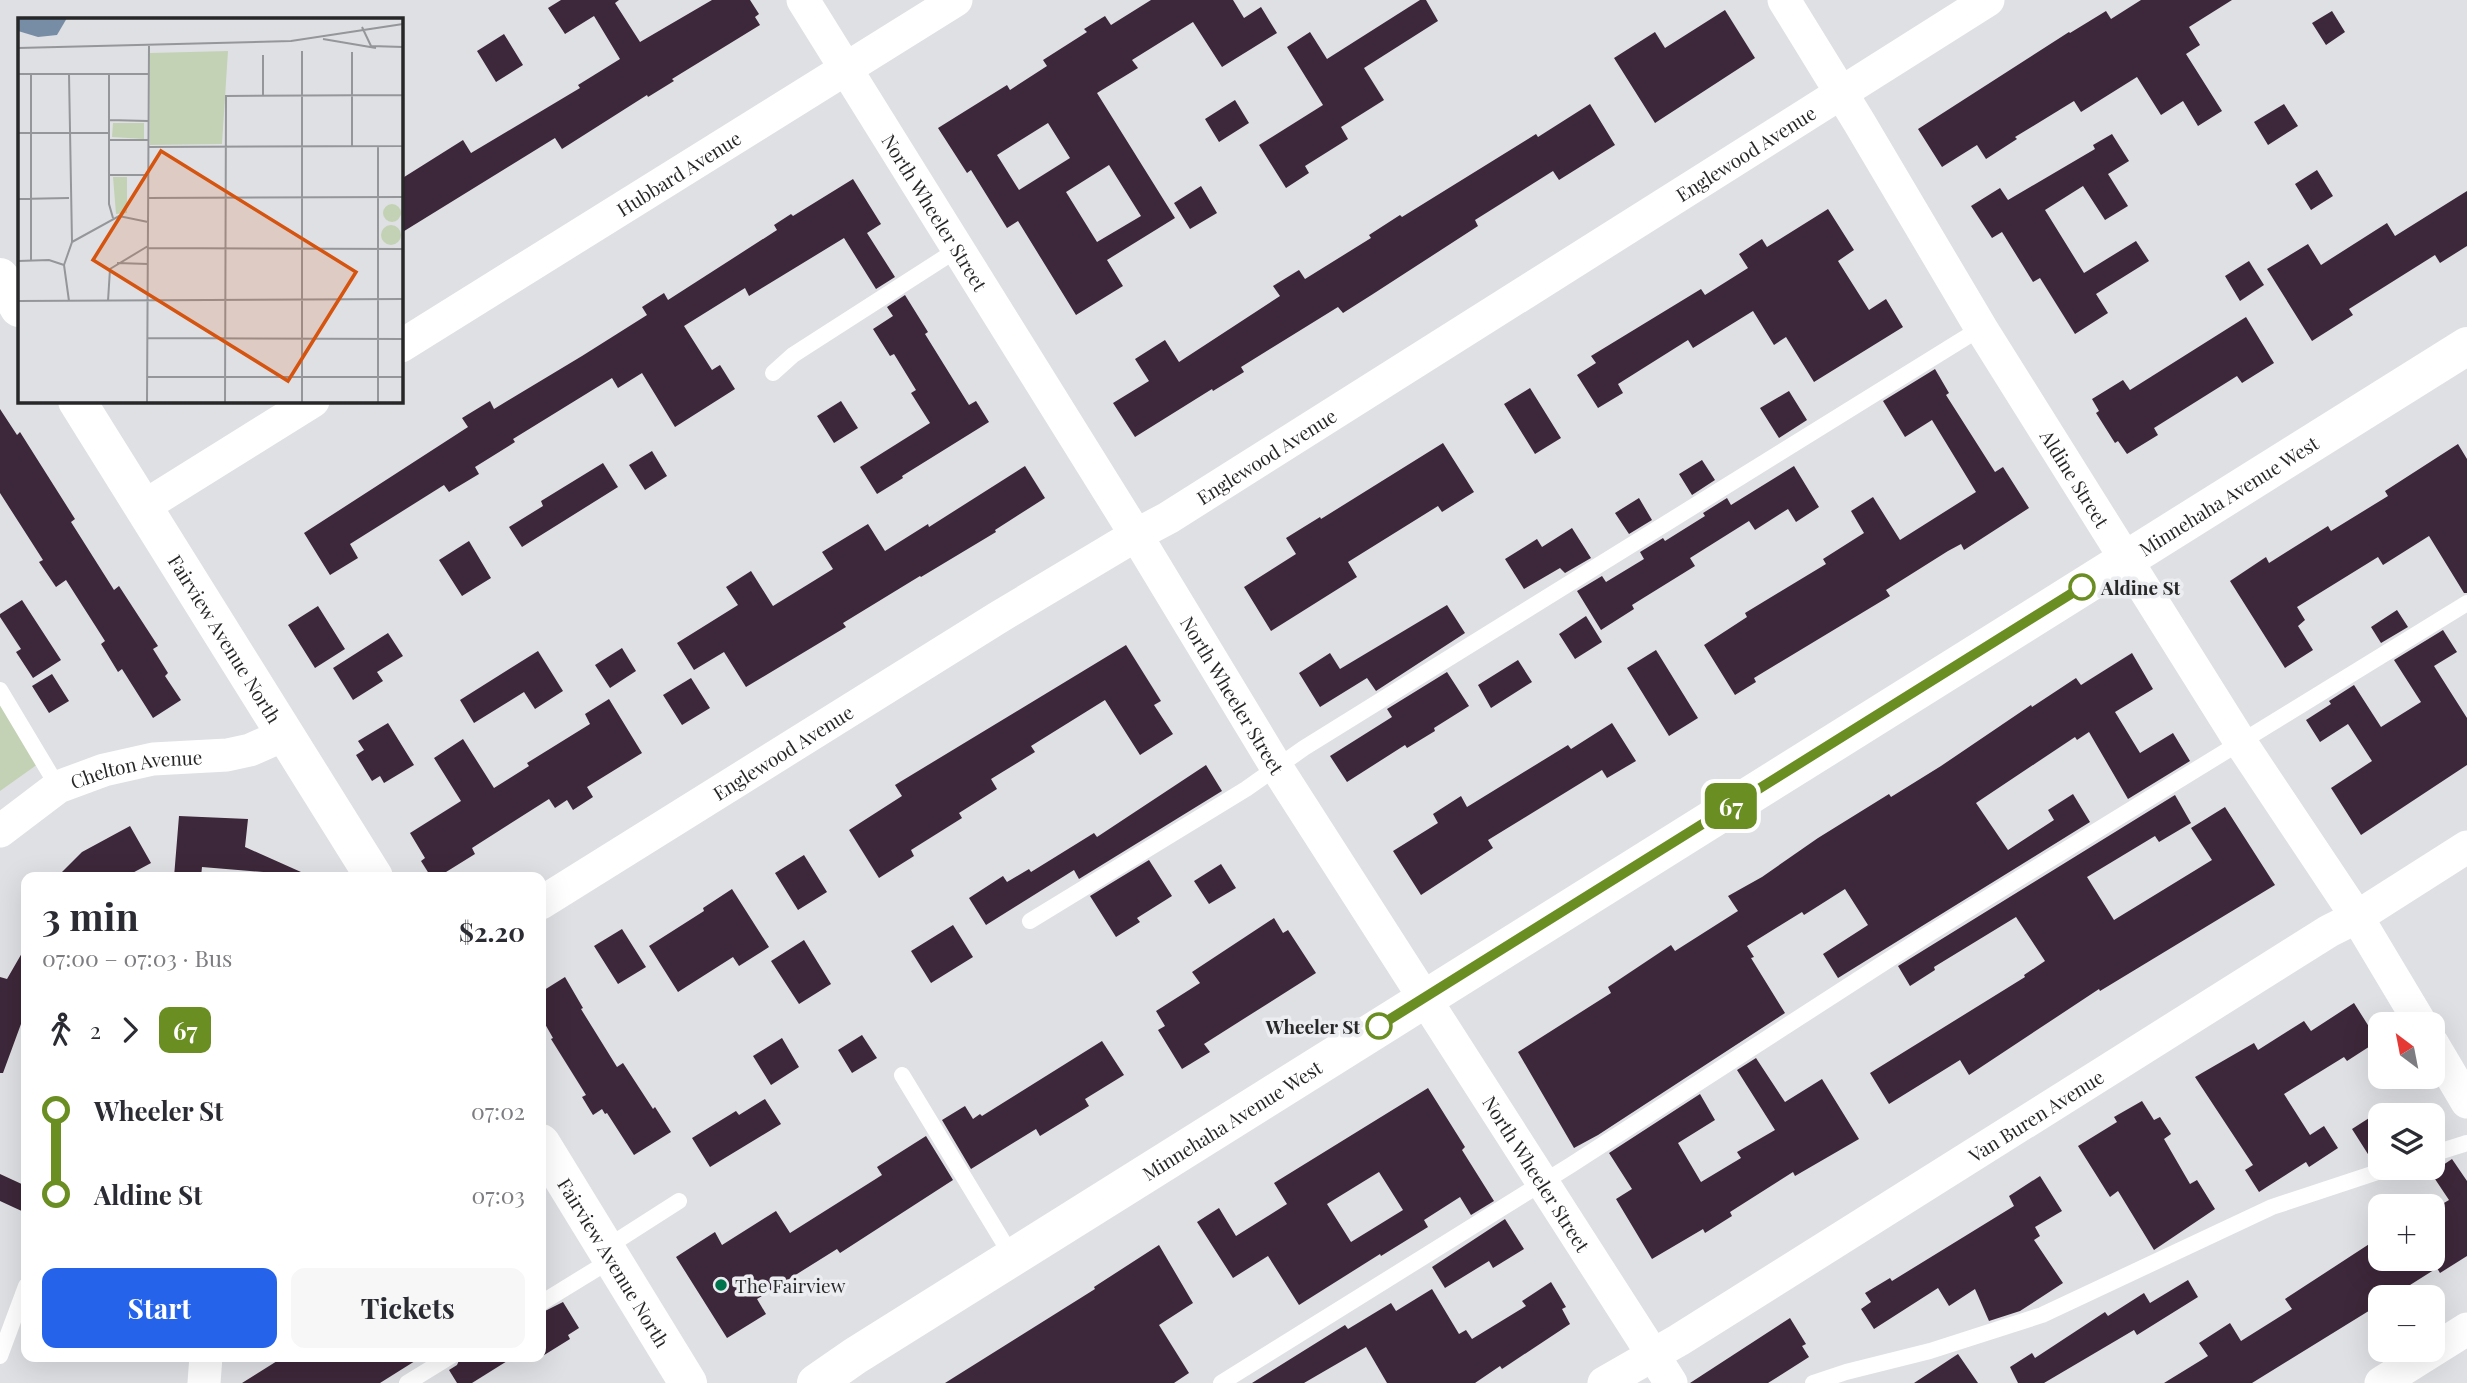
<!DOCTYPE html>
<meta charset="utf-8">
<style>
:root{--surface:#fff;--page:#f7f7f7;--text:#2b2b33;--muted:#7c7c81;--accent:#2563eb}
body{margin:0;font-family:"Playfair Display",serif;background:var(--page);color:var(--text);height:100vh;display:flex;flex-direction:column;font-size:26px;white-space:nowrap}
*{box-sizing:border-box;margin:0}
p{font-size:23px;color:var(--muted)}
.icon{flex:none;width:38px;height:38px;fill:none;stroke:currentColor;stroke-width:2;stroke-linecap:round;stroke-linejoin:round}
.map{position:relative;flex:1;overflow:hidden}
.sheet{position:absolute;left:21px;top:872px;width:525px;height:490px;display:flex;flex-direction:column;background:var(--surface);border-radius:14px;box-shadow:0 7px 28px #0002}
.sheet>*{flex:none}
.badge{padding:0 14px;border-radius:10px;font-size:24px;line-height:46px}
.needle{width:46px;rotate:328deg}
.buttons{position:absolute;left:2368px;top:1012px;display:grid;gap:14px}
.buttons a{display:grid;place-items:center;width:77px;height:77px;border-radius:14px;background:var(--surface);box-shadow:0 7px 28px #0002;font-size:35px}
.map>.badge{position:absolute;translate:-50% -50%;box-shadow:0 0 0 4px #fff}
.legs{display:flex;align-items:center;gap:10px;height:77px;padding:0 21px;font-size:23px}
.legs p{margin-inline-start:auto}
.head{display:flex;align-items:center;justify-content:space-between;height:119px;padding:0 21px}
h1{font-size:38px;font-weight:700;line-height:52px}
.cta{display:flex;gap:14px;margin-top:auto;padding:14px 21px}
.cta a{flex:1;height:80px;border-radius:14px;background:var(--accent);color:#fff;font-size:28px;font-weight:700;line-height:80px;text-align:center}
.cta a+a{background:var(--page);color:var(--text)}
ul{padding:0 21px;list-style:none}
li{display:flex;align-items:center;gap:24px;height:84px;font-size:26px}
li i{display:grid;place-items:center;width:10px;height:100%;margin:0 9px;background:currentColor}
li i::after{content:'';width:18px;height:18px;margin:-9px;border:5px solid;border-radius:50%;background:var(--surface)}
li p{margin-inline-start:auto}
li:first-child i{background:linear-gradient(#0000 50%,currentColor 0)}
li:last-child i{background:linear-gradient(currentColor 50%,#0000 0)}
.map>svg:first-child{display:block}
</style>
<div class="map">
<svg width="2467" height="1383" viewBox="0 0 2467 1383">
<rect width="100%" height="100%" fill="#dfe0e4"/>
<path fill="#c3d2b4" d="M0,704L38,764L0,791Z"/>
<path fill="#3d273a" fill-rule="evenodd" d="M561,0H619L615,3L640,42L712,0H750L759,14L755,17L760,25L672,79L674,81L648,97L647,95L562,149L555,138L401,233V179L463,140L471,153L580,88L578,85L620,59L594,16L565,34L548,8Z
M1151,0H1233L1244,18L1261,7L1277,33L1222,67L1193,22L1132,60L1138,68L1097,93L1175,218L1107,260L1123,286L1076,315L1018,221L1007,228L971,170L967,173L938,128L1007,85L1010,90L1047,66L1043,60L1087,32L1084,29L1105,16L1111,25ZM1048,123L1070,158L1019,190L997,155ZM1109,165L1141,216L1097,242L1066,192Z
M1420,0H1426L1438,21L1364,68L1384,100L1341,127L1348,139L1305,166L1309,173L1286,188L1259,145L1323,105L1287,47L1310,32L1327,59Z
M2141,0H2232L2189,27L2200,45L2186,54L2222,111L2198,126L2183,101L2161,115L2137,77L2081,112L2074,101L2015,137L2017,139L1986,159L1977,145L1942,167L1918,129L2069,32L2070,33L2106,11L2111,19Z
M1725,10L1755,58L1655,123L1614,58L1655,32L1665,48Z
M2332,11L2345,32L2326,45L2312,23Z
M504,34L523,65L496,82L477,51Z
M1235,100L1249,123L1219,142L1205,119Z
M1590,104L1615,145L1559,180L1553,171L1475,220L1478,226L1373,294L1343,313L1338,307L1241,367L1244,372L1213,391L1212,389L1135,437L1113,403L1149,381L1135,359L1165,340L1179,362L1280,296L1273,286L1299,270L1305,279L1371,238L1369,235L1400,215L1402,217L1536,134L1538,137Z
M2284,104L2298,126L2268,145L2254,122Z
M2112,134L2129,161L2108,174L2128,206L2105,220L2083,186L2045,210L2084,273L2136,241L2149,261L2096,294L2108,313L2075,334L2040,278L2033,282L2002,232L1992,238L1971,206L2000,188L2008,200L2095,149L2093,145Z
M2317,170L2333,196L2311,210L2295,184Z
M853,179L881,224L867,233L895,277L876,289L844,238L749,296L745,288L684,326L712,370L720,365L735,389L675,427L642,373L618,388L612,378L513,439L515,442L475,467L479,474L449,492L444,485L350,544L358,558L330,575L304,533L468,427L462,418L490,401L494,409L582,356L647,315L642,307L664,293L668,300L777,230L774,225L791,214L793,216Z
M1201,186L1217,213L1190,229L1174,203Z
M2467,191V246L2440,263L2435,255L2349,309L2353,315L2312,341L2267,269L2308,244L2321,265L2387,223L2395,236Z
M1828,209L1854,250L1838,261L1869,310L1886,299L1903,327L1814,382L1786,337L1774,345L1753,311L1693,348L1688,340L1618,384L1623,393L1598,408L1577,375L1596,363L1591,356L1701,289L1705,295L1748,268L1739,254L1762,239L1767,247Z
M2249,261L2264,285L2240,301L2225,276Z
M905,295L928,332L925,334L969,405L976,401L989,422L902,476L903,478L877,494L860,467L930,423L911,393L916,390L894,354L890,356L873,329L893,316L887,307Z
M2246,317L2274,363L2242,383L2237,376L2154,428L2158,435L2127,454L2118,441L2115,443L2096,413L2099,411L2092,399L2123,380L2130,390Z
M1935,369L1949,393L1946,395L1995,472L2003,467L2029,508L1964,550L1961,544L1948,551L1886,590L1890,596L1754,678L1756,682L1735,695L1704,645L1747,617L1745,613L1826,564L1823,559L1864,533L1851,511L1873,497L1900,540L1976,492L1932,420L1905,437L1883,401Z
M1530,388L1561,438L1535,454L1504,404Z
M1789,391L1807,420L1779,438L1760,408Z
M841,401L858,428L834,443L817,416Z
M0,409L17,435L20,432L75,519L71,522L114,590L119,586L158,646L153,649L168,673L165,676L181,700L153,718L122,669L118,672L101,644L105,641L66,580L56,587L39,562L43,560L0,493Z
M1443,443L1474,492L1442,512L1438,506L1348,562L1357,577L1271,631L1244,587L1296,554L1286,538L1320,517L1321,519Z
M2458,444L2467,459V593H2464L2429,536L2383,565L2378,557L2297,607L2305,620L2298,626L2313,650L2285,668L2230,581L2266,557L2269,563L2328,526L2331,531L2388,496L2385,491Z
M652,451L667,476L645,490L629,465Z
M1702,460L1715,480L1692,495L1679,474Z
M603,463L618,487L522,547L509,527L543,506L541,501Z
M1025,466L1045,498L995,530L996,532L921,577L920,576L843,623L846,627L746,687L724,652L694,670L677,643L738,605L726,587L751,571L773,606L833,569L822,552L868,524L885,551L928,524L929,527Z
M1794,466L1819,507L1796,522L1788,509L1755,530L1749,521L1690,558L1695,566L1632,605L1634,609L1601,630L1577,591L1602,576L1606,582L1644,559L1640,552L1663,538L1665,541L1705,516L1703,513L1727,498L1731,505Z
M1639,498L1652,520L1629,534L1615,513Z
M1572,528L1591,558L1565,573L1560,568L1524,589L1505,559L1537,539L1542,547Z
M469,541L491,578L462,596L439,560Z
M22,600L61,660L33,678L16,652L21,649L0,617V614Z
M1447,605L1465,633L1376,691L1367,678L1320,707L1299,673L1330,653L1340,669Z
M318,606L345,649L315,668L288,625Z
M2397,610L2408,627L2381,643L2371,627Z
M1586,616L1602,642L1575,659L1559,634Z
M2443,630L2457,652L2434,666L2467,718V765L2361,835L2331,788L2372,761L2348,724L2320,742L2306,720L2331,704L2329,701L2354,685L2381,727L2421,702L2394,660Z
M388,633L403,656L377,672L383,681L353,700L333,668Z
M1126,645L1161,701L1154,705L1173,734L1140,755L1105,700L1031,746L1035,752L991,779L997,789L959,813L962,818L911,850L914,856L879,878L849,830L902,796L895,785Z
M622,648L636,671L610,688L595,665Z
M1656,650L1698,718L1669,736L1627,668Z
M538,651L563,691L535,709L524,692L474,723L460,700Z
M2132,653L2153,689L2115,712L2140,753L2173,733L2190,761L2128,799L2089,732L2077,740L2075,737L1976,803L2008,850L2054,820L2048,810L2073,794L2090,822L1838,978L1823,954L1868,925L1845,889L1804,915L1802,912L1747,946L1754,957L1751,958L1785,1013L1598,1135L1574,1148L1518,1052L1611,993L1608,987L1671,945L1675,951L1738,911L1728,896L1762,877L1818,838L1889,794L1891,797L1941,766L2031,705L2032,707L2076,678L2081,685Z
M1518,660L1532,682L1491,708L1478,685Z
M1447,672L1469,706L1434,728L1435,731L1407,748L1405,745L1347,782L1330,756L1392,717L1387,709Z
M52,674L69,701L49,713L32,686Z
M691,678L710,708L682,725L663,695Z
M609,699L642,753L587,787L593,797L573,810L567,800L555,808L549,799L472,848L475,854L438,877H431L421,861L425,858L410,833L461,801L434,758L463,739L494,788L529,766L527,763L590,724L585,714Z
M388,723L414,765L384,783L380,776L372,781L356,755L364,750L358,741Z
M1612,723L1636,761L1607,778L1602,770L1488,840L1493,848L1421,895L1393,851L1438,823L1433,814L1461,796L1467,807L1568,745L1571,749Z
M1206,765L1222,791L1079,879L1074,870L986,925L969,898L1003,876L1007,882L1029,869L1031,872L1094,833L1097,837Z
M2175,795L2191,823L2159,842L2155,836L2087,877L2114,920L2212,860L2191,828L2225,807L2275,885L2100,991L2099,989L1969,1075L1960,1060L1889,1104L1870,1073L2025,977L2024,975L2045,961L2016,917L1934,967L1935,970L1910,986L1898,966Z
M179,816L248,819L245,847L301,872L300,875L202,867L201,877H174Z
M130,826L151,863L125,877H57L82,852Z
M804,855L827,892L798,910L775,873Z
M1149,860L1172,896L1137,918L1140,922L1116,937L1090,896Z
M1221,864L1236,888L1209,904L1194,881Z
M732,889L769,947L739,966L733,957L678,992L649,946L704,911L703,908Z
M1274,918L1283,933L1288,930L1316,973L1204,1044L1210,1052L1182,1069L1158,1030L1165,1026L1156,1011L1200,983L1192,972Z
M953,925L973,957L931,983L911,951Z
M622,929L646,967L618,984L594,946Z
M804,940L831,984L799,1004L771,961Z
M26,946V1026L21,1024L3,1073H0V977L7,979Z
M565,977L583,1008L581,1009L617,1067L623,1063L653,1109L655,1107L671,1132L634,1155L607,1113L605,1114L602,1109L593,1115L582,1097L586,1095L551,1039L553,1038L541,1017V992Z
M2354,1003L2378,1041L2347,1061L2344,1057L2284,1094L2310,1135L2324,1126L2338,1148L2309,1167L2306,1162L2259,1192L2245,1170L2253,1165L2195,1077L2254,1043L2258,1050L2304,1021L2311,1031Z
M862,1035L877,1058L852,1073L838,1050Z
M782,1038L799,1067L771,1085L753,1056Z
M1102,1041L1124,1075L1085,1099L1089,1106L1040,1136L1036,1129L971,1169L942,1120L965,1106L973,1119L980,1114L982,1116Z
M1756,1058L1785,1102L1822,1079L1859,1139L1795,1176L1793,1172L1730,1212L1732,1216L1705,1233L1703,1229L1652,1259L1616,1199L1632,1189L1609,1153L1700,1094L1715,1120L1678,1143L1701,1182L1741,1158L1737,1152L1775,1130L1737,1070Z
M1428,1088L1465,1147L1462,1150L1494,1201L1471,1215L1460,1197L1424,1220L1428,1227L1381,1256L1380,1254L1299,1305L1268,1256L1233,1278L1197,1222L1219,1208L1236,1236L1287,1204L1274,1183ZM1379,1172L1403,1210L1351,1242L1327,1204Z
M765,1099L781,1124L710,1167L692,1138L736,1111L739,1115Z
M2142,1101L2154,1120L2160,1117L2171,1134L2164,1139L2190,1184L2197,1180L2215,1209L2154,1250L2118,1191L2110,1197L2078,1146L2117,1122L2114,1117Z
M2380,1111V1160L2373,1162L2352,1129Z
M926,1136L953,1180L840,1253L837,1249L757,1299L766,1314L727,1338L676,1257L715,1232L722,1245L776,1211L790,1233L882,1175L877,1167Z
M2452,1159L2467,1181V1256L2440,1273L2437,1268L2391,1297H2380V1304L2252,1383H2164L2208,1356L2199,1343L2230,1323L2241,1341L2292,1309L2285,1299L2380,1237V1258H2432V1210L2449,1200L2431,1173Z
M0,1174L26,1186V1213L0,1201Z
M2040,1176L2062,1211L2035,1227L2040,1236L2034,1240L2063,1283L2020,1311L1989,1321L1975,1289L1949,1306L1938,1288L1874,1329L1861,1309L1871,1302L1865,1293L1890,1278L1892,1281L2014,1206L2009,1196Z
M1505,1219L1524,1249L1493,1268L1489,1261L1445,1288L1432,1267Z
M1159,1245L1193,1303L1159,1325L1189,1373L1174,1383H945L1095,1289L1094,1287Z
M2188,1280L2198,1297L2137,1335L2134,1330L2044,1383H2018L2010,1367L2032,1353L2035,1358L2105,1312L2108,1316L2144,1293L2150,1303Z
M1551,1282L1566,1307L1562,1309L1570,1324L1502,1369L1500,1366L1475,1383H1387L1366,1347L1304,1383H1252L1345,1325L1348,1329L1391,1303L1396,1311L1432,1289L1459,1334L1466,1330L1472,1339L1526,1306L1522,1301Z
M563,1302L579,1328L568,1335L570,1339L541,1357V1313Z
M1790,1318L1806,1344L1802,1346L1809,1357L1768,1383H1690Z
M1958,1354L1978,1383H1914Z
M285,1356H423L380,1383H242Z
M461,1356H515L472,1383H457L449,1370L457,1365Z"/>
<g fill="none" stroke-linecap="round" stroke-linejoin="round">
<path stroke="#fff" stroke-width="16" d="M773,373L793,355L958,249
M0,690L58,787
M1030,921L1246,789L1304,748L1981,328
M902,1075L1013,1258
M2432,1154L2467,1143
M604,1249L679,1201
M541,1303L611,1260
M0,1356L26,1286
M407,1383L451,1356
M1221,1383L1571,1165L1927,935L2467,603
M1813,1383L1846,1372L1930,1351L2042,1315L2272,1207L2393,1167"/>
<g stroke="#fff" stroke-width="33">
<path id="s1" d="M803,0L1136,535L1277,768L1671,1383"/>
<path id="s2" d="M1784,0L1859,122L1981,328L2241,743L2357,917L2421,1024"/>
<path id="s3" d="M401,346L956,0"/>
<path d="M143,507L313,401"/>
<path id="s4" d="M0,831L58,787L104,770L153,759L227,755L250,750L284,735"/>
<path id="s5" d="M541,903L999,617L1136,535L1168,518L1988,0"/>
<path d="M2432,1043L2467,1102"/>
<path d="M204,1383L206,1356"/>
<path id="s6" d="M1604,1383L1679,1340L2329,931L2357,917L2467,847"/>
<path d="M2381,1383L2467,1329"/>
</g>
<g stroke="#fff" stroke-width="38">
<path d="M0,277L19,308"/>
<path id="s7" d="M77,401L374,877"/>
<path id="s8" d="M541,1143L688,1383"/>
<path id="s9" d="M816,1383L855,1356L2467,346"/>
</g>
</g>
<g fill="none" stroke-linecap="round" stroke-linejoin="round">
<g stroke="#fff" stroke-width="16">
<path id="line-1" d="M1379,1026L2082,587"/>
</g>
<use href="#line-1" stroke="#6b8e23" stroke-width="10"/>
</g>
<g fill="#fff" stroke="#6b8e23" stroke-width="3.5">
<circle cx="2082" cy="587" r="12"/>
<circle cx="1379" cy="1026" r="12"/>
</g>
<circle fill="#00734d" stroke="#ecedf1" stroke-width="2.5" cx="721" cy="1285" r="7"/>
<g text-anchor="middle" dominant-baseline="central" stroke-width="7" stroke-linejoin="round" paint-order="stroke">
<g font-size="19" fill="#272728" stroke="#ecedf1">
<text stroke="none"><textPath href="#s5" startOffset="1419">Englewood Avenue</textPath></text>
<text stroke="none"><textPath href="#s3" startOffset="327">Hubbard Avenue</textPath></text>
<text stroke="none"><textPath href="#s1" startOffset="250">North Wheeler Street</textPath></text>
<text stroke="none"><textPath href="#s5" startOffset="852">Englewood Avenue</textPath></text>
<text stroke="none"><textPath href="#s2" startOffset="560">Aldine Street</textPath></text>
<text stroke="none"><textPath href="#s9" startOffset="1668">Minnehaha Avenue West</textPath></text>
<text stroke="none"><textPath href="#s7" startOffset="280">Fairview Avenue North</textPath></text>
<text stroke="none"><textPath href="#s1" startOffset="817">North Wheeler Street</textPath></text>
<text stroke="none"><textPath href="#s5" startOffset="285">Englewood Avenue</textPath></text>
<text stroke="none"><textPath href="#s4" startOffset="154">Chelton Avenue</textPath></text>
<text stroke="none"><textPath href="#s6" startOffset="508">Van Buren Avenue</textPath></text>
<text stroke="none"><textPath href="#s9" startOffset="492">Minnehaha Avenue West</textPath></text>
<text stroke="none"><textPath href="#s1" startOffset="1384">North Wheeler Street</textPath></text>
<text stroke="none"><textPath href="#s8" startOffset="140">Fairview Avenue North</textPath></text>
</g>
<g font-size="19" font-weight="bold" fill="#272728" stroke="#ecedf1" text-anchor="start">
<text x="2101" y="587">Aldine St</text>
<text x="1360" y="1026" text-anchor="end">Wheeler St</text>
</g>
<g font-size="19" fill="#272728" stroke="#ecedf1" text-anchor="start">
<text x="735" y="1285">The Fairview</text>
</g>
</g>
<g transform="translate(18 18)">
<rect width="385" height="385" fill="#dfe0e4"/>
<path d="M210,33L204,126L132,127V35ZM126,105V121L94,119L95,105ZM95,159H109V195L98,196ZM365 195a9 9 0 1 1 18 0a9 9 0 1 1-18 0ZM363 217a10 10 0 1 1 20 0a10 10 0 1 1-20 0Z" fill="#c3d2b4"/>
<path d="M0,0H49L39,17L20,19L0,13Z" fill="#778da5"/>
<path fill="none" stroke="#959699" stroke-width="2" d="M344,9L353,28L385,29M305,21L358,30M0,30L273,23L385,6M284,33V385M334,34V128M91,55V186L95,200M0,56H131M13,56V243M51,56L54,224L46,247L51,283M245,77V37M91,102L130,103M0,115H92M91,122H130M360,128V385M385,128V36M130,129L385,128M91,157H130M130,180L385,179M0,181L51,180M54,224L101,198L130,204M130,230L385,231M0,243L31,242L46,247M99,245L130,246M0,283L385,281M90,283L92,251L130,228M129,320L385,321M129,359H385M129,385L131,28M207,385L208,78L385,77"/>
<path fill="#d5540f" fill-opacity="0.15" stroke="#d5540f" stroke-width="3.5" d="M143,133L338,254L270,363L75,242Z"/>
<rect width="385" height="385" fill="none" stroke="#272728" stroke-width="3.5"/>
</g>
</svg>
<div class="buttons">
<a><svg class="needle" viewBox="-14 -14 28 28"><path d="M0-13l5 13h-10z" fill="#e53935"/><path d="M0 13l5-13h-10z" fill="#7c7c81"/></svg></a>
<a><svg class="icon" aria-label="layers" viewBox="0 0 24 24"><path d="M12 4l9 5-9 5-9-5zM3 14l9 5 9-5"/></svg></a>
<a>+</a>
<a>−</a>
</div>
<b class="badge" style="left:1731px;top:806px;background:#6b8e23;color:#fff">67</b>
<section class="sheet">
<div class="head"><div><h1>3 min</h1><p>07:00 – 07:03 · Bus</p></div><b>$2.20</b></div>
<div class="legs"><svg class="icon" aria-label="walk" viewBox="0 0 24 24"><circle cx="13" cy="4" r="2"/><path d="M13 8l-2 6 4 7M11 14l-3 7M7 12l3-4h3l4 4"/></svg>2<svg class="icon" aria-label="forward" viewBox="0 0 24 24"><path d="M9 5l7 7-7 7"/></svg><b class="badge" style="background:#6b8e23;color:#fff">67</b></div>
<ul>
<li><i style="color:#6b8e23"></i><b>Wheeler St</b><p>07:02</p></li>
<li><i style="color:#6b8e23"></i><b>Aldine St</b><p>07:03</p></li>
</ul>
<div class="cta"><a>Start</a><a>Tickets</a></div>
</section>
</div>
